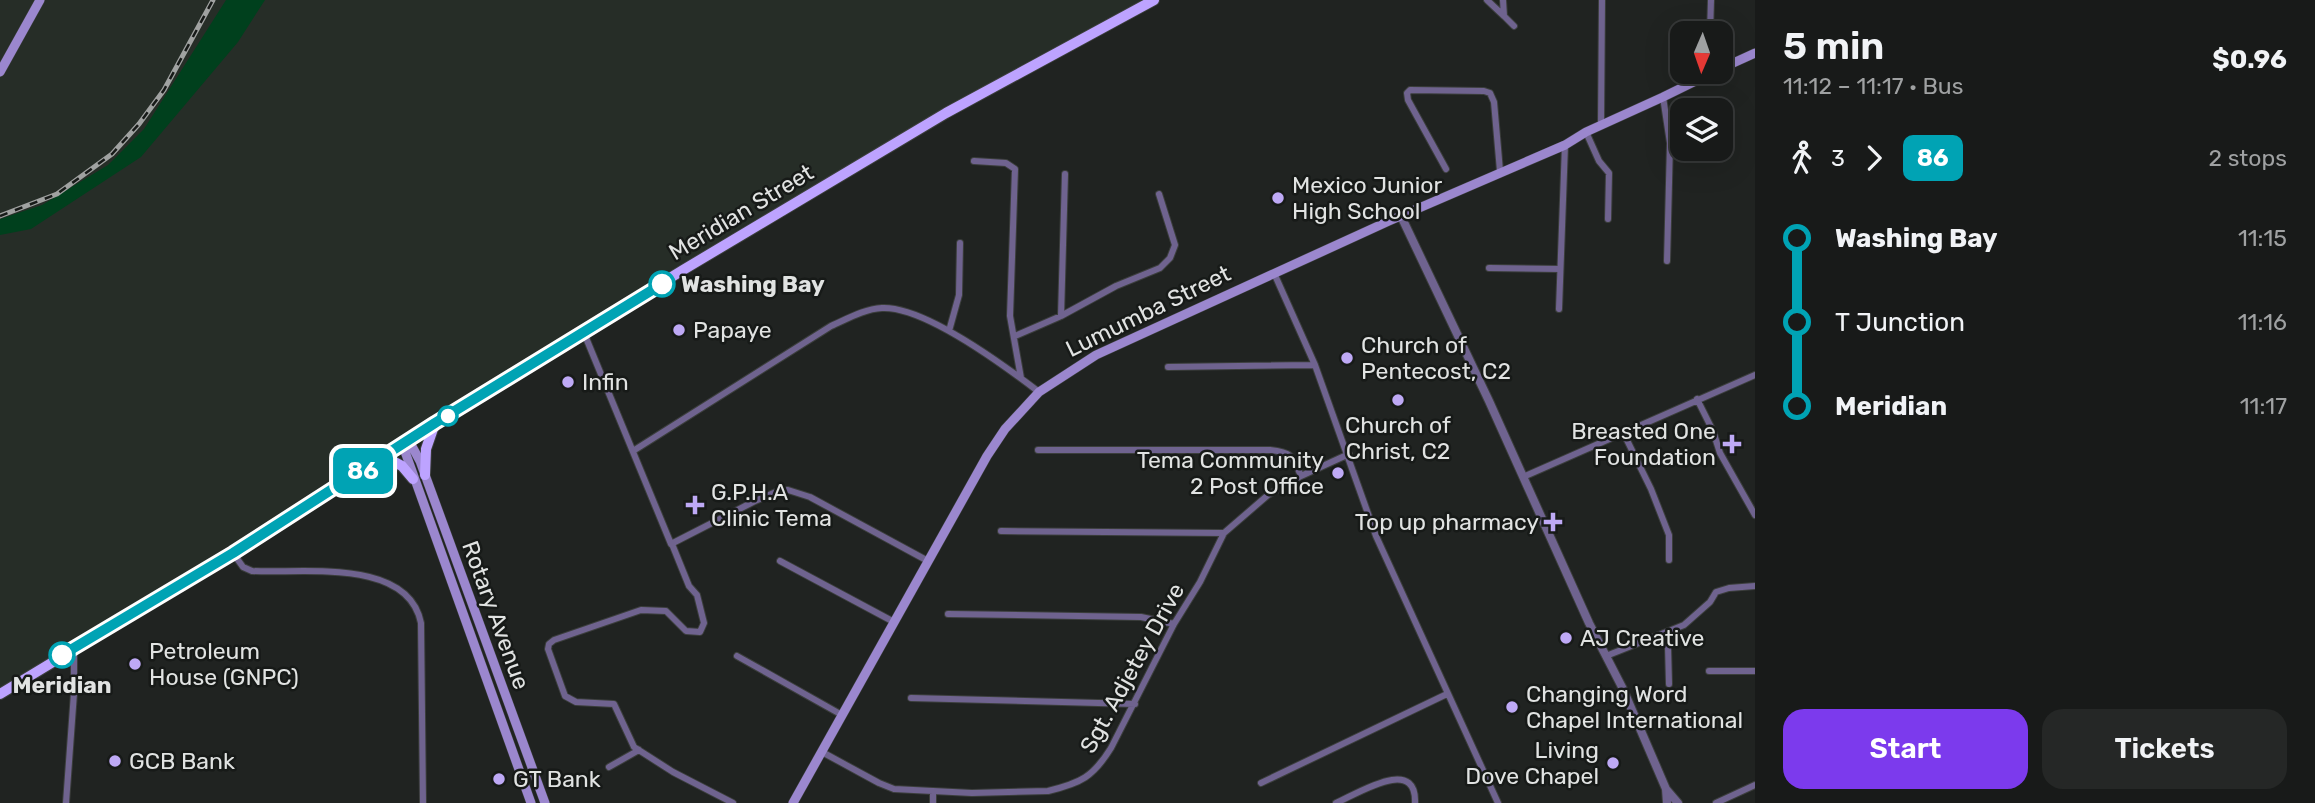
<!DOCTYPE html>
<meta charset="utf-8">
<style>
:root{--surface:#181a19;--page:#252726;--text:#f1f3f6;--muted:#9fa1a2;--line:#363838;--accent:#7c3aed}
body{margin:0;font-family:Rubik,sans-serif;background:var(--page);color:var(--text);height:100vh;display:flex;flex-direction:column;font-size:26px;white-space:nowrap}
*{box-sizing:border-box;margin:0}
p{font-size:23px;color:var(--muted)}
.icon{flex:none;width:38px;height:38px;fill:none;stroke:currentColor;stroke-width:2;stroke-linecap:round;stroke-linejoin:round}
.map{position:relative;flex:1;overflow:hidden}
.panel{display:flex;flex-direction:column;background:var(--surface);width:560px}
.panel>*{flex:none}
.badge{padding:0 14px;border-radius:10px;font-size:24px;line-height:46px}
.needle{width:46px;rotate:182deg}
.buttons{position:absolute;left:1670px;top:21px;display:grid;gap:14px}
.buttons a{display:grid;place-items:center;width:63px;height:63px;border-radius:14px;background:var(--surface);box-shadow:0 7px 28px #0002,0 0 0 2px var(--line);font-size:35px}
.map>.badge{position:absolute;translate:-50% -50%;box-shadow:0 0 0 4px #fff}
.legs{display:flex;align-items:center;gap:10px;height:77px;padding:0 28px;font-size:23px}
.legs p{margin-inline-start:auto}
.headline{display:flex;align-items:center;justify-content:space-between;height:119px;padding:0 28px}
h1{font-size:38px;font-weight:600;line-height:52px}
.cta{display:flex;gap:14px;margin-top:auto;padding:14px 28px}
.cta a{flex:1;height:80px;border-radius:21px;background:var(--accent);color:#fff;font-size:28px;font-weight:600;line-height:80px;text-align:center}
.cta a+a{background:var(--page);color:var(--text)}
ul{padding:0 28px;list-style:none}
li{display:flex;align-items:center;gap:24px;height:84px;font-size:26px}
li i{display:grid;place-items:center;width:10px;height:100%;margin:0 9px;background:currentColor}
li i::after{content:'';width:18px;height:18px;margin:-9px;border:5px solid;border-radius:50%;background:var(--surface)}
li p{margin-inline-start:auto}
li:first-child i{background:linear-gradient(#0000 50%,currentColor 0)}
li:last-child i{background:linear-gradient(currentColor 50%,#0000 0)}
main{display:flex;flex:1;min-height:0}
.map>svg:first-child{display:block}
</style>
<main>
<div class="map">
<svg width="1755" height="803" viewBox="0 0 1755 803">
<rect width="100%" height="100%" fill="#202321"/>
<path fill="#262d27" d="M0,0H1154L894,146L0,695Z"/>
<path fill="#00401d" d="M226,0H265L238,42L141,157L31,229L0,235V219L42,205L108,165L144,129Z"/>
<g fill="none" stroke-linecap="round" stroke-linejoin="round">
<g stroke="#3b3e3c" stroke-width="8">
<path id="minor" d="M1487,0L1504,16
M1503,0L1504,16L1514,26
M1710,33L1711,0
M1663,97L1670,143L1667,261
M1601,125L1602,0
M1586,132L1599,161L1609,173L1608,219
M974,161L1006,163L1015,169L1010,316L1021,378
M1446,169L1408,100L1407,93L1410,90L1484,91L1490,93L1494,102L1500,171
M1489,268L1560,269
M1274,273L1315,365L1376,536L1498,803
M1559,309L1565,145
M1061,316L1065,174
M949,331L959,295L960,243
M584,333L671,544L755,501L776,492L788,490L810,497L928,561
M1015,336L1061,316L1116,286L1160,268L1170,258L1175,245L1159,194
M1168,367L1315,365
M1697,399L1713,431L1720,453L1755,515
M1623,432L1651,489L1669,535V560
M1038,450H1270C1292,452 1293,457 1301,476
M633,451L831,326C847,319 864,309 882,308C925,306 1005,366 1039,392
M1523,477L1755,375
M1001,531L1224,533
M672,544L689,586L697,595L704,623L700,632L686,631L666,611L641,610L554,640L549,644L548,649L565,696L576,702L614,704L634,747L673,772L733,803
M233,553L243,567L252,571C301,574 408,557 421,623L423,803
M780,561L894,622
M948,614L1141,617L1174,624
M1659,636L1668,646L1669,684
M737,656L842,715
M1606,656L1684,625L1710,602L1716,592L1729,588L1755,586
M1709,671H1755
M911,698L1135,704
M822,752L879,783L894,789L972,793L1048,791C1081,783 1093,777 1111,748L1174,624L1200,582L1224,533L1268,495L1301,476L1349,454
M609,767L639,750
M1261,783L1447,694
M933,791V803
M66,803L74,693V648
M1336,803C1357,794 1417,755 1415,803
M1716,803L1755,785"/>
</g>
<g stroke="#3b3e3c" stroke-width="10">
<path id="tertiary" d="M1401,216L1489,401L1589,623L1623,689L1666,789L1667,803
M1666,789L1678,803"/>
</g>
<g stroke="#3b3e3c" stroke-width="10">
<path id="secondary" d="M1720,69L1755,53
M0,72L40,0
M409,441L420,461L545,803
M403,446L531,803
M793,803L987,456L1005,429L1039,392L1096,355L1389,221L1565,145L1586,132L1663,97L1714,72"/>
</g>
<g stroke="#3b3e3c" stroke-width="12">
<path id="primary" d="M385,457L402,466L413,479
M425,475L426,449L435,423
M0,694L233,553L457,409L683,270L946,113L1154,0"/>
</g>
<use href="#minor" stroke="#6f638f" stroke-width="6"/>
<use href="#tertiary" stroke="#6f638f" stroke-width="8"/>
<use href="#secondary" stroke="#9b87ce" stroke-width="9"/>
<use href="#primary" stroke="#bda3ff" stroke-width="10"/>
<g stroke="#a0a2a1" stroke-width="5">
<path id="rail" d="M0,216L57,194L112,154L139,124L164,90L213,0"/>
</g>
<use href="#rail" stroke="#171a18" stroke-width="2.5" stroke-dasharray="8" stroke-linecap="butt"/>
</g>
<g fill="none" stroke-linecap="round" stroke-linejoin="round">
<g stroke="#fff" stroke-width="16">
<path id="line-1" d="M62,655L233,553L435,423L662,284"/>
</g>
<use href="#line-1" stroke="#00a3b4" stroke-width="10"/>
</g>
<g fill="#bea9f5" stroke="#171a18" stroke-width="2.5">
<circle cx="1278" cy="198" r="7"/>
<circle cx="679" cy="330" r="7"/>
<circle cx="1347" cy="358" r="7"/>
<circle cx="568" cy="382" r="7"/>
<circle cx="1398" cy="400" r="7"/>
<path d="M1728.5 433.5h7v7h7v7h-7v7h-7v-7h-7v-7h7z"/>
<circle cx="1338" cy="473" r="7"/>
<path d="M691.5 494.5h7v7h7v7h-7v7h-7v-7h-7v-7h7z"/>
<path d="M1549.5 511.5h7v7h7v7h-7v7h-7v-7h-7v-7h7z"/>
<circle cx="1566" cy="638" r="7"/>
<circle cx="135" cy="664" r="7"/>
<circle cx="1512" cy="707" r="7"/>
<circle cx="115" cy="761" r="7"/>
<circle cx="1613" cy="763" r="7"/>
<circle cx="499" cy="779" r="7"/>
</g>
<g fill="#fff" stroke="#00a3b4" stroke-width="3.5">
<circle cx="662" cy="284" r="12"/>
<circle cx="448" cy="416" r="9"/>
<circle cx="62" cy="655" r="12"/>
</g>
<g text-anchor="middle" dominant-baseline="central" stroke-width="5" stroke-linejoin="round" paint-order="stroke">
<g font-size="23" fill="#e1e3e2" stroke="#171a18" text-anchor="start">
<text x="1292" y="185">Mexico Junior<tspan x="1292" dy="26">High School</tspan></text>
<text x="693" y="330">Papaye</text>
<text x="1361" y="345">Church of<tspan x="1361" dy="26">Pentecost, C2</tspan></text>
<text x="582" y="382">Infin</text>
<text x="1398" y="425" text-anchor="middle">Church of<tspan x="1398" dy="26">Christ, C2</tspan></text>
<text x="1716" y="431" text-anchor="end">Breasted One<tspan x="1716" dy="26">Foundation</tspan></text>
<text x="1324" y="460" text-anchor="end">Tema Community<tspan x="1324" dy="26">2 Post Office</tspan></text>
<text x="711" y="492">G.P.H.A<tspan x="711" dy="26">Clinic Tema</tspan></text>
<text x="1539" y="522" text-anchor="end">Top up pharmacy</text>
<text x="1580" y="638">AJ Creative</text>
<text x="149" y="651">Petroleum<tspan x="149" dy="26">House (GNPC)</tspan></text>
<text x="1526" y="694">Changing Word<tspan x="1526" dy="26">Chapel International</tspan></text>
<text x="1599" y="750" text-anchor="end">Living<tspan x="1599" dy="26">Dove Chapel</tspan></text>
<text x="129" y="761">GCB Bank</text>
<text x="513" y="779">GT Bank</text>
</g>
<g font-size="23" fill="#e1e3e2" stroke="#171a18">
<text transform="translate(741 212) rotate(-31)">Meridian Street</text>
<text transform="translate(1148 311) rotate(-26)">Lumumba Street</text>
<text transform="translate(496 615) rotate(70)">Rotary Avenue</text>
<text transform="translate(1132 668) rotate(-61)">Sgt. Adjetey Drive</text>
</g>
<g font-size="23" font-weight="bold" fill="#e1e3e2" stroke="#171a18" text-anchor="start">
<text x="681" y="284">Washing Bay</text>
<text x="62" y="685" text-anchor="middle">Meridian</text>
</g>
</g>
</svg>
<div class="buttons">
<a><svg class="needle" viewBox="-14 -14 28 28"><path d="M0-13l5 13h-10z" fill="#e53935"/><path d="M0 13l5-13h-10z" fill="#9fa1a2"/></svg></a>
<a><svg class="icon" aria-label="layers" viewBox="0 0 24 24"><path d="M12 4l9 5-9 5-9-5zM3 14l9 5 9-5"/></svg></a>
</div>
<b class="badge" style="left:363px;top:471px;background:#00a3b4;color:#fff">86</b>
</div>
<section class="panel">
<div class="headline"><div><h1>5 min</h1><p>11:12 – 11:17 · Bus</p></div><b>$0.96</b></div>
<div class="legs"><svg class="icon" aria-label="walk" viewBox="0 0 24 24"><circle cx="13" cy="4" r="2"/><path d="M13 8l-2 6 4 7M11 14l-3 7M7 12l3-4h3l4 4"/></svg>3<svg class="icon" aria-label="forward" viewBox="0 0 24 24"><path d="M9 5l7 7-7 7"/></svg><b class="badge" style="background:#00a3b4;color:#fff">86</b><p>2 stops</p></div>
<ul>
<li><i style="color:#00a3b4"></i><b>Washing Bay</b><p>11:15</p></li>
<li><i style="color:#00a3b4"></i><span>T Junction</span><p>11:16</p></li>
<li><i style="color:#00a3b4"></i><b>Meridian</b><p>11:17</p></li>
</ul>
<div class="cta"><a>Start</a><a>Tickets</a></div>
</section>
</main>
